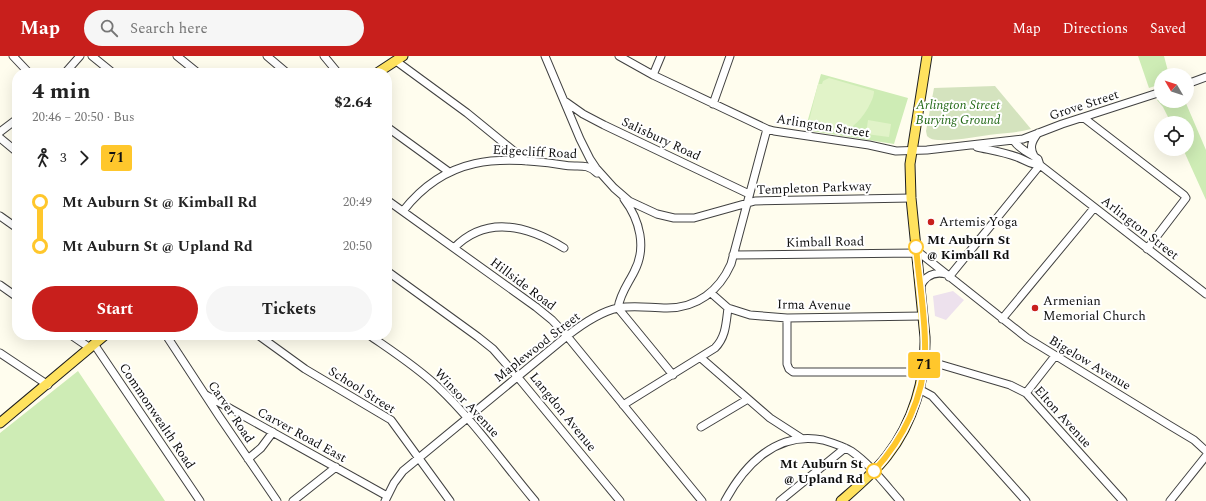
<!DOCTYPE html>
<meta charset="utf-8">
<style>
:root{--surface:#fff;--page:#f6f6f6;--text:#222;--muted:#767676;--accent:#c81f1c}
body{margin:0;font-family:Spectral,serif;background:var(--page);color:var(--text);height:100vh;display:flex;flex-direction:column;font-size:15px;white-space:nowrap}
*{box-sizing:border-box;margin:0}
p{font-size:13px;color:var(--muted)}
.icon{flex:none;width:22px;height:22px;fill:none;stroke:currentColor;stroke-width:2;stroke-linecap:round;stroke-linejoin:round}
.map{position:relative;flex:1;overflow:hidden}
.panel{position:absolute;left:12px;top:12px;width:380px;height:272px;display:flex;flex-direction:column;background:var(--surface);border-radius:16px;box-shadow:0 4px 16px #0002}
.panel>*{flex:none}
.badge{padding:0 8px;border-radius:3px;font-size:14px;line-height:26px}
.needle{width:26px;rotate:309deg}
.fabs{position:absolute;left:1154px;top:12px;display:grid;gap:8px}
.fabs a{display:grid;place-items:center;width:40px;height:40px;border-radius:50%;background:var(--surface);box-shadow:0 4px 16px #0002;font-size:20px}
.map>.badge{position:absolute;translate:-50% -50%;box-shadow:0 0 0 2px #fff}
.legs{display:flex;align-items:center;gap:6px;height:44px;padding:0 20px;font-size:13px}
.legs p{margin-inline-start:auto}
.headline{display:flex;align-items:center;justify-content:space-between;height:68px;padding:0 20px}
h1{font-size:22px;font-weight:700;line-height:30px}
.action{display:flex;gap:8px;margin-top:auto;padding:8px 20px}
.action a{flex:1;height:46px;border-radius:24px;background:var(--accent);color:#fff;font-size:16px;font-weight:700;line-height:46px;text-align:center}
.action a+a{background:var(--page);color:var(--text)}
ul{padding:0 20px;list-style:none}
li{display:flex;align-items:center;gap:14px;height:44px;font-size:15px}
li i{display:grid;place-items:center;width:6px;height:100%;margin:0 5px;background:currentColor}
li i::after{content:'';width:10px;height:10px;margin:-5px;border:3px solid;border-radius:50%;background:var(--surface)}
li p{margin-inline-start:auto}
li:first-child i{background:linear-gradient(#0000 50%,currentColor 0)}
li:last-child i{background:linear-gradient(currentColor 50%,#0000 0)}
header{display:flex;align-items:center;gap:24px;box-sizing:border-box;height:56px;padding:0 20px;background:var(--accent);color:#fff}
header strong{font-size:19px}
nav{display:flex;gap:22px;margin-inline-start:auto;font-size:14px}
.search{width:280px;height:36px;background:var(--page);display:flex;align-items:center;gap:10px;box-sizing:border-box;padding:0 14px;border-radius:22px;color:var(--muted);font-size:15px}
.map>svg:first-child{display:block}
</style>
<header>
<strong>Map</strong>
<div class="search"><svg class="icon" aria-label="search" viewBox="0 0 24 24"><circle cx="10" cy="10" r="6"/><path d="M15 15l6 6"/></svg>Search here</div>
<nav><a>Map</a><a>Directions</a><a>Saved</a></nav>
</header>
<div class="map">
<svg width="1206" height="445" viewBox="0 0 1206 445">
<rect width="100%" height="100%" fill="#fffdee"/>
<path fill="#ede1ed" d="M953,235L964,244L946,264L935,260L933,240Z"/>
<path fill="#ceecb5" d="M1138,0H1164L1169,19H1161V28L1149,32Z
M821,18L908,42L894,88L805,74Z
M1161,43V45H1185L1206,94V144L1183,93H1187V67H1171L1163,51L1157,44Z
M78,315L165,445H0V377Z"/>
<path fill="#d4e3be" d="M995,30L1031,73C1020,76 1009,77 997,78C978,80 958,85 938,84C934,84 930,83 927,80L926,75L934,32Z"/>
<path fill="#e1f3c8" d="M829,22L874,35C874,41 871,46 868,52C857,70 847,78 825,75C819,74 812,74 808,69L818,28H822L823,25Z
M868,64L891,68L889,81L866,78Z"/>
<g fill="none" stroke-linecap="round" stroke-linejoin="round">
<g stroke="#414141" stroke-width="9">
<path id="minor" d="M13,0L29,17
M92,0L113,17
M177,0L198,17
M267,0L287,17
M324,0L338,17
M545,0L580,83L590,103L596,112L614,132L629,145L657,158L674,162H694L755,145L911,142
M619,0L653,19L767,73L774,75L869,89L896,95L927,94L1023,83L1062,68L1161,36
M396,5L467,57L526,105
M65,17L80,0
M653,19L661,0
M1187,28L1206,21
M566,46L583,58L604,69L749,138
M713,48L730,0
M1084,62L1184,139L1186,142L1147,193
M387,71L449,116
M0,76L17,63
M0,82L17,96
M1014,85C1020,94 1030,97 1038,103L1040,109
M977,91C990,94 1004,96 1017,101C1025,104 1031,109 1040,109L1206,238
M1034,100C1029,91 1032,85 1038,77
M624,143C640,164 647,192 634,216C628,228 620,238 618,252L673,319
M387,144L536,251L552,264L567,280L702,445
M403,155C446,100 498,99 563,109C577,112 586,106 597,117
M0,160L17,172
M454,192C487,158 528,170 564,192
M733,199L916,197L921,198L1027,282L1169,369L1194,384L1206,395
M387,215L478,281L493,293L521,325L620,445
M949,221L1040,109
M0,229L17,241
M920,231C925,220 934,215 946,218
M711,237L728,252L750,259L787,262L923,260
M787,262V308L789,313L793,316H911L922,319
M1002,263L1094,152
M71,279L90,292
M166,279L219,360L277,445
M258,279L305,313L391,364L450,445
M369,279C392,295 417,311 438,331C474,365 503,407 535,445
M94,288L200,445
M0,297L48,329
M701,302L770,362L801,382
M925,304L1010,329L1026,337L1123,445
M919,333L932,340L1026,445
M1026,337L1055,300
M206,339L387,440
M623,349L715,292C726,281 726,267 728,252
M701,371L748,343
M248,403L261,392L273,376
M293,445L336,411
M385,445L394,427L403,415L567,280C581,269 599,256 618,252C634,249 650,252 667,252C697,252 719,235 731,208L767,73
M725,445C745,408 777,375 823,384C833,387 843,390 851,395C870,408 885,428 900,445
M780,445L845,392
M1170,445L1206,400"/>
</g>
<g stroke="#1f1f1f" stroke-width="11">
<path id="major" d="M377,17L403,0
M0,367L105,279
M841,445C857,431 874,417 887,400C913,367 926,323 925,281L911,142L910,108L927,0"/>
</g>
<use href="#minor" stroke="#fff" stroke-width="7"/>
<use href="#major" stroke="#ffe25e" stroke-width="9"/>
</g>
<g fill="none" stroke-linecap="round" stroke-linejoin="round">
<g stroke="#fff" stroke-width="9">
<path id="line-1" d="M874,415C903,383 924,342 925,297C926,262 919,226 916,191"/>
</g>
<use href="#line-1" stroke="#ffc72c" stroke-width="6"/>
</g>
<g fill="#c81f1c" stroke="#fff" stroke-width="1.5">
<circle cx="931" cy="166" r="4"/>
<circle cx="1035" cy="252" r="4"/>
</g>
<g fill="#fff" stroke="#ffc72c" stroke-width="2">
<circle cx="916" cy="191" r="7"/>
<circle cx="874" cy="415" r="7"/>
</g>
<g text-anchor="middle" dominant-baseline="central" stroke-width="4" stroke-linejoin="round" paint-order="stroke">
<g font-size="13" font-style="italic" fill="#256a19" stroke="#fff">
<text x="958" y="49">Arlington Street<tspan x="958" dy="15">Burying Ground</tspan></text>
</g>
<g font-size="13" fill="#0e0e0e" stroke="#fff">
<text transform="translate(1084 49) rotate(-18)">Grove Street</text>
<text transform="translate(823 70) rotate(9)">Arlington Street</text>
<text transform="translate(661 83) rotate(25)">Salisbury Road</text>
<text transform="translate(535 96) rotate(3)">Edgecliff Road</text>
<text transform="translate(814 132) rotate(-2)">Templeton Parkway</text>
<text transform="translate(1140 172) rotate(38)">Arlington Street</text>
<text transform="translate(825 186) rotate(-1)">Kimball Road</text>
<text transform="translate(523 228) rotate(37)">Hillside Road</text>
<text transform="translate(814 249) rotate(1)">Irma Avenue</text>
<text transform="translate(537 291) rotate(-38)">Maplewood Street</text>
<text transform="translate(1090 307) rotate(31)">Bigelow Avenue</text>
<text transform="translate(362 334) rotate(32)">School Street</text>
<text transform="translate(467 347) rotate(47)">Winsor Avenue</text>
<text transform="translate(231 356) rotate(56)">Carver Road</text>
<text transform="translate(563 356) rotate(51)">Langdon Avenue</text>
<text transform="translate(157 360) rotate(56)">Commonwealth Road</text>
<text transform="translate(1063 361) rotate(48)">Elton Avenue</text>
<text transform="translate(302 379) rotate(29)">Carver Road East</text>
</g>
<g font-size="13" fill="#0e0e0e" stroke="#fff" text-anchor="start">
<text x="939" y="166">Artemis Yoga</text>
<text x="1043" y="245">Armenian<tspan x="1043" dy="15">Memorial Church</tspan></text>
</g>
<g font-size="13" font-weight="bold" fill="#0e0e0e" stroke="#fff" text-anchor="start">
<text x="927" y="184">Mt Auburn St<tspan x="927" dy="15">@ Kimball Rd</tspan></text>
<text x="863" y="408" text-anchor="end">Mt Auburn St<tspan x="863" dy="15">@ Upland Rd</tspan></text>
</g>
</g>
</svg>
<div class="fabs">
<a><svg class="needle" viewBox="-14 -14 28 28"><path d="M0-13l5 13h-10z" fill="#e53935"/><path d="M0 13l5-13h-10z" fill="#767676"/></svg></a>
<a><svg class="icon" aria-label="locate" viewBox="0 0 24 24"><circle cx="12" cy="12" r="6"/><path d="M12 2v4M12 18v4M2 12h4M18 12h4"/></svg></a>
</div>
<b class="badge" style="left:924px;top:309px;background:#ffc72c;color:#111">71</b>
<section class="panel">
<div class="headline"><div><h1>4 min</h1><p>20:46 – 20:50 · Bus</p></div><b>$2.64</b></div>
<div class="legs"><svg class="icon" aria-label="walk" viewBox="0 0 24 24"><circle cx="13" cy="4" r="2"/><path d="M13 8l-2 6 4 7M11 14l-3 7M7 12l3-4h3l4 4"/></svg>3<svg class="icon" aria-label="forward" viewBox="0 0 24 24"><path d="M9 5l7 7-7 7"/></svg><b class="badge" style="background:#ffc72c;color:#111">71</b></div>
<ul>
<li><i style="color:#ffc72c"></i><b>Mt Auburn St @ Kimball Rd</b><p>20:49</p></li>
<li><i style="color:#ffc72c"></i><b>Mt Auburn St @ Upland Rd</b><p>20:50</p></li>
</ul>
<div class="action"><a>Start</a><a>Tickets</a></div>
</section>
</div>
